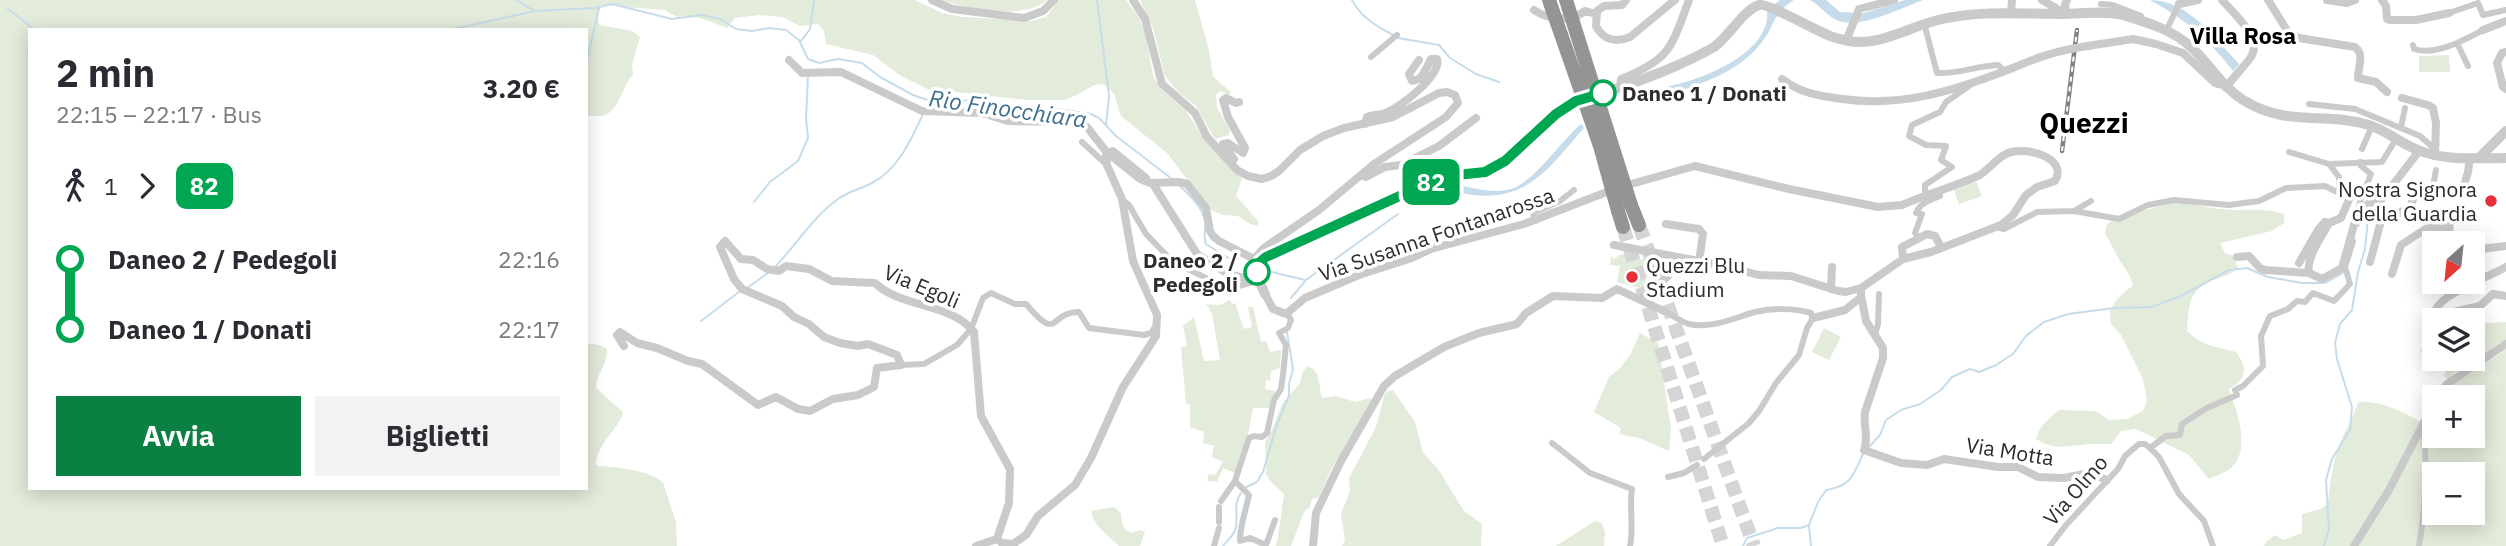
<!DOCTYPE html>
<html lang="it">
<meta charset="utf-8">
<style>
:root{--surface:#fff;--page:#f2f2f3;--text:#2b2b33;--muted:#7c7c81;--accent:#0b8043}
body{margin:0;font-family:"IBM Plex Sans",sans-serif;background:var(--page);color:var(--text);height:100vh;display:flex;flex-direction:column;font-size:26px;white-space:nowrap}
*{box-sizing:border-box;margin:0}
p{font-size:23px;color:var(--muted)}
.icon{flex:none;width:38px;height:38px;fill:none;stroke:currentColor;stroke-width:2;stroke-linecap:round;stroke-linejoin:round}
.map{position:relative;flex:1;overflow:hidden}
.drawer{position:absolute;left:28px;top:28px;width:560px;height:462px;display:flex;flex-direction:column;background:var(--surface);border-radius:0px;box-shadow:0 4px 18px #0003}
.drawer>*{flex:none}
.badge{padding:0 14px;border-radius:10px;font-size:24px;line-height:46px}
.needle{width:46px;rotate:207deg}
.tools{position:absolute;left:2422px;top:231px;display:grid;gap:14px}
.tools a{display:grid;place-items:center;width:63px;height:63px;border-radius:0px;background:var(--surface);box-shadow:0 4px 18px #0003;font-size:35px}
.map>.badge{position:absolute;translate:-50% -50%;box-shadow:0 0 0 4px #fff}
.legs{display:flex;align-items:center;gap:10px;height:77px;padding:0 28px;font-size:23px}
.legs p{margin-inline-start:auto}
.overview{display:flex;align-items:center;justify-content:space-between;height:119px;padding:0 28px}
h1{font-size:38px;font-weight:700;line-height:52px}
.button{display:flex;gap:14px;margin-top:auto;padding:14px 28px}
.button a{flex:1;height:80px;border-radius:0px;background:var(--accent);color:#fff;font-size:28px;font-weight:700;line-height:80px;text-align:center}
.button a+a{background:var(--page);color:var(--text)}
ul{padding:0 28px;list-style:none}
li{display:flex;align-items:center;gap:24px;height:70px;font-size:26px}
li i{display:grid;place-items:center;width:10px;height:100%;margin:0 9px;background:currentColor}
li i::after{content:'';width:18px;height:18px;margin:-9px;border:5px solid;border-radius:50%;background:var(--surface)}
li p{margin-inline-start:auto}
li:first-child i{background:linear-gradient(#0000 50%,currentColor 0)}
li:last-child i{background:linear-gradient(currentColor 50%,#0000 0)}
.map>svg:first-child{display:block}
</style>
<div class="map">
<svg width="2506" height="546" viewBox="0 0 2506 546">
<rect width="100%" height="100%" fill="#fff"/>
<path fill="#e3ebdb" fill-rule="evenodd" d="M0,0H915L942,13L963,17L1031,21L1046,17L1059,0H1126L1139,18L1145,33L1153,75L1160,88L1186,111L1206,142L1242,178L1236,196L1258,221L1259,226L1250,224L1238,216L1223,215L1211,210L1167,153L1121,116L1114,94L1104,84L1094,85L1077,95L1064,100H1028L927,89L901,76L873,55L826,44L824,31L818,24L800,26L783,17L759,15L735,18L727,28C711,22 695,14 677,17L665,10L600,5L598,19L600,25L632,31L640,37L632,65L633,74C617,94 620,123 586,115V30H30V488H586V343L599,345L607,349C608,364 596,374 596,388L623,412C618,431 597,443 596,464L598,466C615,467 652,470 663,483L676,522L677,546H0Z
M942,0H1047C1026,20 968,10 942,0Z
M1140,0H1195L1209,50L1213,77L1231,92L1229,95L1220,91L1216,95L1217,108L1230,130L1229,135L1215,139L1196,106L1178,92L1165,76L1153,28Z
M2449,55L2450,72H2419V56Z
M1976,182L1982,196L1959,204L1954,190Z
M2178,201C2196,206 2215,209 2234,210C2252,210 2267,208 2284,214V223L2272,231L2220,243L2225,253L2232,255L2238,267C2233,274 2227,275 2219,278C2188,288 2189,303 2187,331C2202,346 2217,347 2236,352C2248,368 2247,379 2229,389C2237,411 2252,451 2230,469C2224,473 2216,476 2209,479L2189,455L2136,429L2121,431L2111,444C2101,444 2091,443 2081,445C2063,447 2052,449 2036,439C2039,426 2049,418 2059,410L2096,411L2109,420L2127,419L2143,411L2147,401L2143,379L2121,335L2111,324L2110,311L2117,299L2133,285C2130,274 2125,269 2119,259C2114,251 2111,242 2105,234L2107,224L2118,218Z
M1621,254L1645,260L1646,258L1661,260L1654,276L1649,278L1650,274L1648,273L1644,289L1617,282L1620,266L1610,265L1611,256L1614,259Z
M1230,300L1232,304L1235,303L1244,329L1252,327L1248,307H1253L1261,342L1266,341L1270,352L1281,350L1280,368L1271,371L1270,381L1266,380L1265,389L1277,392L1269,408H1253L1248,435L1235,473L1223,468L1217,482L1207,481L1209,474L1215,475L1223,462L1212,457L1214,446L1203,443L1204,432L1190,427V405L1186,404L1181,348L1187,345L1183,326L1194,317L1204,361L1220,360L1212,314L1206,304L1220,305Z
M2483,311L2485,323L2506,322V341L2500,343L2469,365L2467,362L2462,365L2448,379L2444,376L2448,364L2442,359H2473V320H2434V353L2431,351L2425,355L2420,350L2427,343L2422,325L2430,321Z
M1824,328L1841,337L1829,360L1812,352Z
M1640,333L1658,343L1671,429L1669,451L1639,438L1619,434L1621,428L1594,412L1609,377L1621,367L1630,355Z
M2506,344V546H2264L2267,541L2275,535L2284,540L2302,533V514L2321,509L2328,503C2330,483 2333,462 2340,443C2346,429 2354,417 2358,402C2382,400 2408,414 2427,426L2434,412V436H2473V397H2443L2453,384L2503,352ZM2434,474H2473V513H2434Z
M1308,366C1322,372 1318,386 1322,398L1336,396L1355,402L1370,398L1372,400L1331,470L1319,497L1312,499L1310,507L1304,512L1291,546H1276C1280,529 1281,512 1284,494L1271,482L1266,474L1265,442L1273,428L1282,404L1300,383L1303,371Z
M1393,390L1415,422L1423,453L1438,469L1464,511L1482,524L1481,546H1342L1345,540L1341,514L1350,491L1349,478L1376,427L1384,396L1388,391Z
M1114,507L1121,513C1122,522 1122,529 1131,533L1140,530L1145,532L1140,546H1119C1108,535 1094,527 1091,511Z
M1595,521L1601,522L1605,532L1604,546H1556Z"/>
<path fill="#c6dceb" d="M1780,0H1794C1773,13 1775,25 1762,42C1740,71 1703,84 1669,94L1665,87C1699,81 1772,54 1767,10Z
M1810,0H1826L1840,12L1864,13L1905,0H1923C1901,8 1865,27 1842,22C1829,19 1821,6 1810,0Z
M2150,0C2188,0 2215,38 2239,64L2233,71C2210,41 2184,18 2150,0Z
M1581,124L1584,128C1544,174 1523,207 1456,192L1455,184C1472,188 1496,195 1514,188C1538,177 1560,142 1581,124Z"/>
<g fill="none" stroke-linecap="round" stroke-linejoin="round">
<path stroke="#c6dceb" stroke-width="2" d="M516,0L533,10
M1097,0L1109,96L1106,124
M1352,0C1361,17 1376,26 1393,35
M7,8L35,30
M449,30L535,11L595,8L612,4L672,19L702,15L720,19L736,29L752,31L769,28L786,30L799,40L808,59L819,63L838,59L862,63L880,77L913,95L936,103L970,100L995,102L1024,109H1058L1091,114L1099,118L1116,136L1172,179
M1398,38L1439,45L1450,58L1476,74L1499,82
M801,41L810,29L814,0
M586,65L599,8
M586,97V105
M1179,185C1189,195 1203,207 1205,222C1206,230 1203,237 1206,244L1233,261
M754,202L770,182L798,161L808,138L806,119L808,75
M775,267C796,245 813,217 838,199C849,191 861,189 872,183C898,170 912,138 923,114
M1268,271L1305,280
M747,288L768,273
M1291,298L1306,280L1398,214
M701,321L739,292
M1868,448L1880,435L1886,420L1901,410L1920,404L1941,390L1952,377L1970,369L1979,372L1996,365L2013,354L2026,336L2044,322L2068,314L2114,308L2152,307L2181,296L2229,270L2247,268L2268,277L2302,283H2325L2343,273
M1244,488L1257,482L1263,472L1277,424L1289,396V384L1293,369L1287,332
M1809,526L1811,546
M1223,546C1228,540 1235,534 1236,527C1238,514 1233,504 1241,493
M1743,546L1747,538L1778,528H1801L1809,525L1818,502L1826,490C1853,486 1853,474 1864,452
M2324,546L2329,529L2326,480L2332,459L2350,430L2352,407L2337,359L2335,343L2340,324L2352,310L2358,272L2365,249L2369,208"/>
<path stroke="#d5d5d5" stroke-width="14" stroke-dasharray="14 7" stroke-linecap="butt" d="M1639,225L1754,546
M1623,227L1723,546"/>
<path stroke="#cacaca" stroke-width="6" d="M2101,4L2113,5L2141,16
M2449,13L2478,3L2483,15L2506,10
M1924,23L1937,73C1960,74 1975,66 1998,65L2005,71
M2167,29L2179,4
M2457,43L2468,66
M2413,45L2414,49C2436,56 2464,40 2483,30
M1371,57L1397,35
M2309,104L2355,109L2420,136L2435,149
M2401,127L2405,108
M1082,142L1107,165
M2362,149L2372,126
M2289,152L2329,164
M2360,162L2361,166L2371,174L2360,202
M2436,170L2433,186L2438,189
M1925,195V185L1952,167L1941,160L1946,146L1926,145L1909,136L1912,125L1940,112L1946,102L1969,86
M1122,199L1129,205L1146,234L1171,260L1223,287H1235L1253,282L1244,278
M2074,211L2091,201
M1535,221L1533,213L1560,201L1574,190
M1996,227L2004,229L2037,212L2074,211L2119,219L2148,205L2174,200L2229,205L2259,201L2286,188L2325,186L2339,193V177L2329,164L2382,162L2393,144
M1919,238L1915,233L1922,214L1916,213C1920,203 1930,200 1940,196V190
M1664,311C1672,315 1681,322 1689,324C1712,329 1734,318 1755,312C1772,308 1794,308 1811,313L1813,318L1807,328L1799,355L1776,383L1759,411L1749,423L1704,459
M1875,335L1878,324L1879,294
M901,365L924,364L957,345L971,329L983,298L991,293L1015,304H1026C1060,344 1048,312 1079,312L1089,328L1144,335L1151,333L1155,327
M1552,443L1590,473L1632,489C1629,509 1634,527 1630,546
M2150,448L2159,457L2179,494L2204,521L2213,546
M1668,477L1684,473L1697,465
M1235,481L1249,495C1246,510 1240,525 1240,541L1250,538L1266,545L1275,520
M1221,501L1235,481L1249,438L1254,436L1262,437L1267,433L1274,400L1281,389L1283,375L1286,345L1279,333L1288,328L1291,320L1287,313
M1219,507V522
M1214,546L1219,528
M2050,546L2066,525L2118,469L2125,456L2139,444H2145L2150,448L2166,436L2180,435L2182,424L2205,409L2237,395L2235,390L2243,386L2263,366L2261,336L2270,316L2288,309L2297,301L2305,302L2313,293L2334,301L2350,284L2345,267L2353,241
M2419,546C2426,505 2428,468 2423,426"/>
<path stroke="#cacaca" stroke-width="8" d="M932,0L952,9L1024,18L1043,11L1054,0
M1133,0L1145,19L1162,84L1195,113L1207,137L1237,170L1248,176L1262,179L1271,176L1279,171L1300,150L1323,136L1344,128L1393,117L1439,93L1447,92L1455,95L1458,103L1446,117L1374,164L1319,210L1264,248L1254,259L1260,262
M1626,0L1622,5L1604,6L1597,11L1596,26C1603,40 1616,43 1630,37L1675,0
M2042,0L2066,14
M2222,0C2234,14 2263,38 2251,57C2243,68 2233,77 2226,88
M2268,0L2288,32L2299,38L2355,47C2365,55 2358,67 2358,78L2376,82L2387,92
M2327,0L2347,3L2355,0
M2382,0L2386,6L2387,19L2390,20H2416L2449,13
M2179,4L2198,0
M1534,10C1548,20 1571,22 1585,11L1596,14
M2011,14L2012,0
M2066,14L2065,5L2067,0
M2483,30L2506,21
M1846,41L1859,9L1894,0
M2081,47L2133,39L2156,44L2183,53L2215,83L2223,85
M2506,52L2502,53L2497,63L2503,87L2506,89
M789,60L802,73L841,72L922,111L982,113L1008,121L1071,122L1087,127L1105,150
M1782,79C1800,93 1819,96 1842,99C1901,107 1950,92 2005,71C2027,62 2048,53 2071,49
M1620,87L1621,79C1671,59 1671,48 1689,0
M2402,98L2428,105L2433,108L2436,123L2435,155
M1365,124L1367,117C1372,115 1378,115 1383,114C1399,109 1442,75 1437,59H1431C1426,68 1423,80 1412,81L1409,74L1419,60
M1110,155L1140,179L1153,184L1197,254L1228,274L1244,278L1257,273
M1234,159L1223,144L1228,143L1243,153L1245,148L1228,117L1223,100L1226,98L1236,103L1239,102
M1361,175L1366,177L1385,167L1401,165L1439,146L1476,118
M1152,183L1179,182L1187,184L1206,208L1210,231L1213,236L1219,241L1254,259
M2329,223L2341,218L2351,195
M1666,224L1699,229L1703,234L1699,262
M2453,243L2449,233L2450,224C2436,222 2417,222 2410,208C2418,176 2437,197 2462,192L2468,172L2470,157
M1614,245L1720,265L1759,275L1791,276L1838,291L1846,292L1861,288
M2473,250L2506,246
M2237,257L2249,256L2260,268L2265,270L2309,273
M1903,259L1902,247L1927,234L1935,236L1941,247
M2370,262L2381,221L2410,208
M2299,263L2318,230L2325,222L2329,223C2322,237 2306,257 2309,273L2322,279L2342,268L2357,214L2368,204L2382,199L2419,151
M2506,267C2487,278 2442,293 2435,311L2440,315L2480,306L2493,294L2506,296
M2392,274L2401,245L2427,228H2449
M1831,289L1832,267
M2453,293L2454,282
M1265,294L1273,309L1286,314L1305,298L1359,275L1412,258L1431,249L1524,224L1617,188L1695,166L1789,189L1878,207L1902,205C1927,194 1953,187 1978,176C1989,170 1996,158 2008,153C2024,146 2069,157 2055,181L2037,187L2026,195L2013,215L2001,225L1931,252L1903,259L1861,288V297L1845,310L1813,318
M1861,295L1866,321L1883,348V358L1865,412C1863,425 1869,438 1864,450L1901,463L1927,465L1944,459L1998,467H2018L2038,477L2064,478L2089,473L2107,480
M1640,299L1648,294L1668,276L1672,257
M624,346L617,335L620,332L637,343L657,348L688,361L702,364L758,405L776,397L798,409L810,411L833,399L858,395L874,387L877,368L901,365L897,355L868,344L858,346L840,343L824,337L809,324L794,317L782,306L742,289L734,279L720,247L725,241L741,259L753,260L767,269L779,271L786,266L809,269L832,281L875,283C901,308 952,303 974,332L981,416L1010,469L1009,503L997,539L1002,543L1013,544L1026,535L1038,516L1075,485L1091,458L1123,387L1156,336L1157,315L1133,261L1122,199L1107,165
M2437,397L2447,384L2506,344
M976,546L997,539
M1313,546L1316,513L1341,461L1384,386L1395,376L1444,347L1479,333L1517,324L1526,313L1553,296L1602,298L1617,289L1664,311
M2354,546L2389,490L2434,403"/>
<path stroke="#cacaca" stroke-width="10" d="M2479,158L2506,131
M1265,294C1259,280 1251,267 1267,257C1319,230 1373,203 1429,183C1450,175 1475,178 1495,167C1525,151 1543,118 1574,102C1586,96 1600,95 1613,90C1647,78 1683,65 1714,47C1729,37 1742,11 1759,5C1766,2 1820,33 1833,37C1842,40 1850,42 1860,42C1886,42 1913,26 1938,20C1978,10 2021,14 2062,14C2082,14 2103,10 2123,15C2146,22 2173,30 2191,47C2210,64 2221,86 2243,100C2289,128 2323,111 2369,125C2386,130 2401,144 2418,150C2444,161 2478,158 2506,158"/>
<path stroke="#949494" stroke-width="14" d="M1631,205L1639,225
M1618,211L1623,227"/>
<g stroke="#828282" stroke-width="4.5">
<path id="rail" d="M2062,151L2077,30"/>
</g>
<use href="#rail" stroke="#fff" stroke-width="2" stroke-dasharray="5" stroke-linecap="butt"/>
<path stroke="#cacaca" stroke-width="6" d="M2357,224L2360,202"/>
<path stroke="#cacaca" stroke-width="8" d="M2071,49L2081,47
M1107,165L1106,155L1113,151L1146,178"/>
<path stroke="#949494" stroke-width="14" d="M1549,0L1600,146L1618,211
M1566,0L1631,205"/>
</g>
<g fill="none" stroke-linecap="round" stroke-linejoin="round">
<g stroke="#fff" stroke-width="16">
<path id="line-1" d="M1257,272L1260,262L1266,257L1426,184L1457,175L1485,172L1505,161L1556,114L1576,101L1603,93"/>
</g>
<use href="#line-1" stroke="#00a651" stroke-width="10"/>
</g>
<g fill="#fff" stroke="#00a651" stroke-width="3.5">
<circle cx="1603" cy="93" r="12"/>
<circle cx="1257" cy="272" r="12"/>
</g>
<g fill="#e52f39" stroke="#fff" stroke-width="2.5">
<circle cx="2491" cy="201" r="7"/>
<circle cx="1632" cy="277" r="7"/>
</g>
<g text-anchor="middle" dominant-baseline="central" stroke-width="7" stroke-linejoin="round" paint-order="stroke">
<g font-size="21" font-weight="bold" fill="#2d2d2d" stroke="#fff" text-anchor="start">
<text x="1622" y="93">Daneo 1 / Donati</text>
<text x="1238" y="260" text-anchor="end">Daneo 2 /<tspan x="1238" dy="24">Pedegoli</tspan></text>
</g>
<g font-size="21" fill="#2d2d2d" stroke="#fff" text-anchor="end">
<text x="2477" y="189">Nostra Signora<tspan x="2477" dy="24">della Guardia</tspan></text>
<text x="1646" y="265" text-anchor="start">Quezzi Blu<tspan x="1646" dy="24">Stadium</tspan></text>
</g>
<g font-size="21" fill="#2d2d2d" stroke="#fff">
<text transform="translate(1436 234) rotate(-19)">Via Susanna Fontanarossa</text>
<text transform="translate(922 286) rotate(23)">Via Egoli</text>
<text transform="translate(2010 451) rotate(9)">Via Motta</text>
<text transform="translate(2075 490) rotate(-49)">Via Olmo</text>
</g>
<g font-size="23" font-weight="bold" fill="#000" stroke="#fff">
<text x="2243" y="35">Villa Rosa</text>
</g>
<g font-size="23" font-style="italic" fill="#3c6d8f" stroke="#fff">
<text transform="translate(1008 108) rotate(8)">Rio Finocchiara</text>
</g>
<g font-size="28" font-weight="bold" fill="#000" stroke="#fff">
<text x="2084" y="122">Quezzi</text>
</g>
</g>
</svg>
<div class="tools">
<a><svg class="needle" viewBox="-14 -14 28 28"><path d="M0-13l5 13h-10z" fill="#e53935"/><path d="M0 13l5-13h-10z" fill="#7c7c81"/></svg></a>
<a><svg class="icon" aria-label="layers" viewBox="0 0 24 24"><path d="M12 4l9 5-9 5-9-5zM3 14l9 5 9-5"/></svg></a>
<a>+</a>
<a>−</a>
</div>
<b class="badge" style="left:1431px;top:182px;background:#00a651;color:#fff">82</b>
<section class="drawer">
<div class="overview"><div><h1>2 min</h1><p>22:15 – 22:17 · Bus</p></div><b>3.20 €</b></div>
<div class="legs"><svg class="icon" aria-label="walk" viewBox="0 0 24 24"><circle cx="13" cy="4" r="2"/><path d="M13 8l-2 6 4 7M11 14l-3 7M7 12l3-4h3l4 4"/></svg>1<svg class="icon" aria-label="forward" viewBox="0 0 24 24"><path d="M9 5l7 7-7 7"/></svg><b class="badge" style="background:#00a651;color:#fff">82</b></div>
<ul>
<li><i style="color:#00a651"></i><b>Daneo 2 / Pedegoli</b><p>22:16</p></li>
<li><i style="color:#00a651"></i><b>Daneo 1 / Donati</b><p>22:17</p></li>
</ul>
<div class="button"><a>Avvia</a><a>Biglietti</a></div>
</section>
</div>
